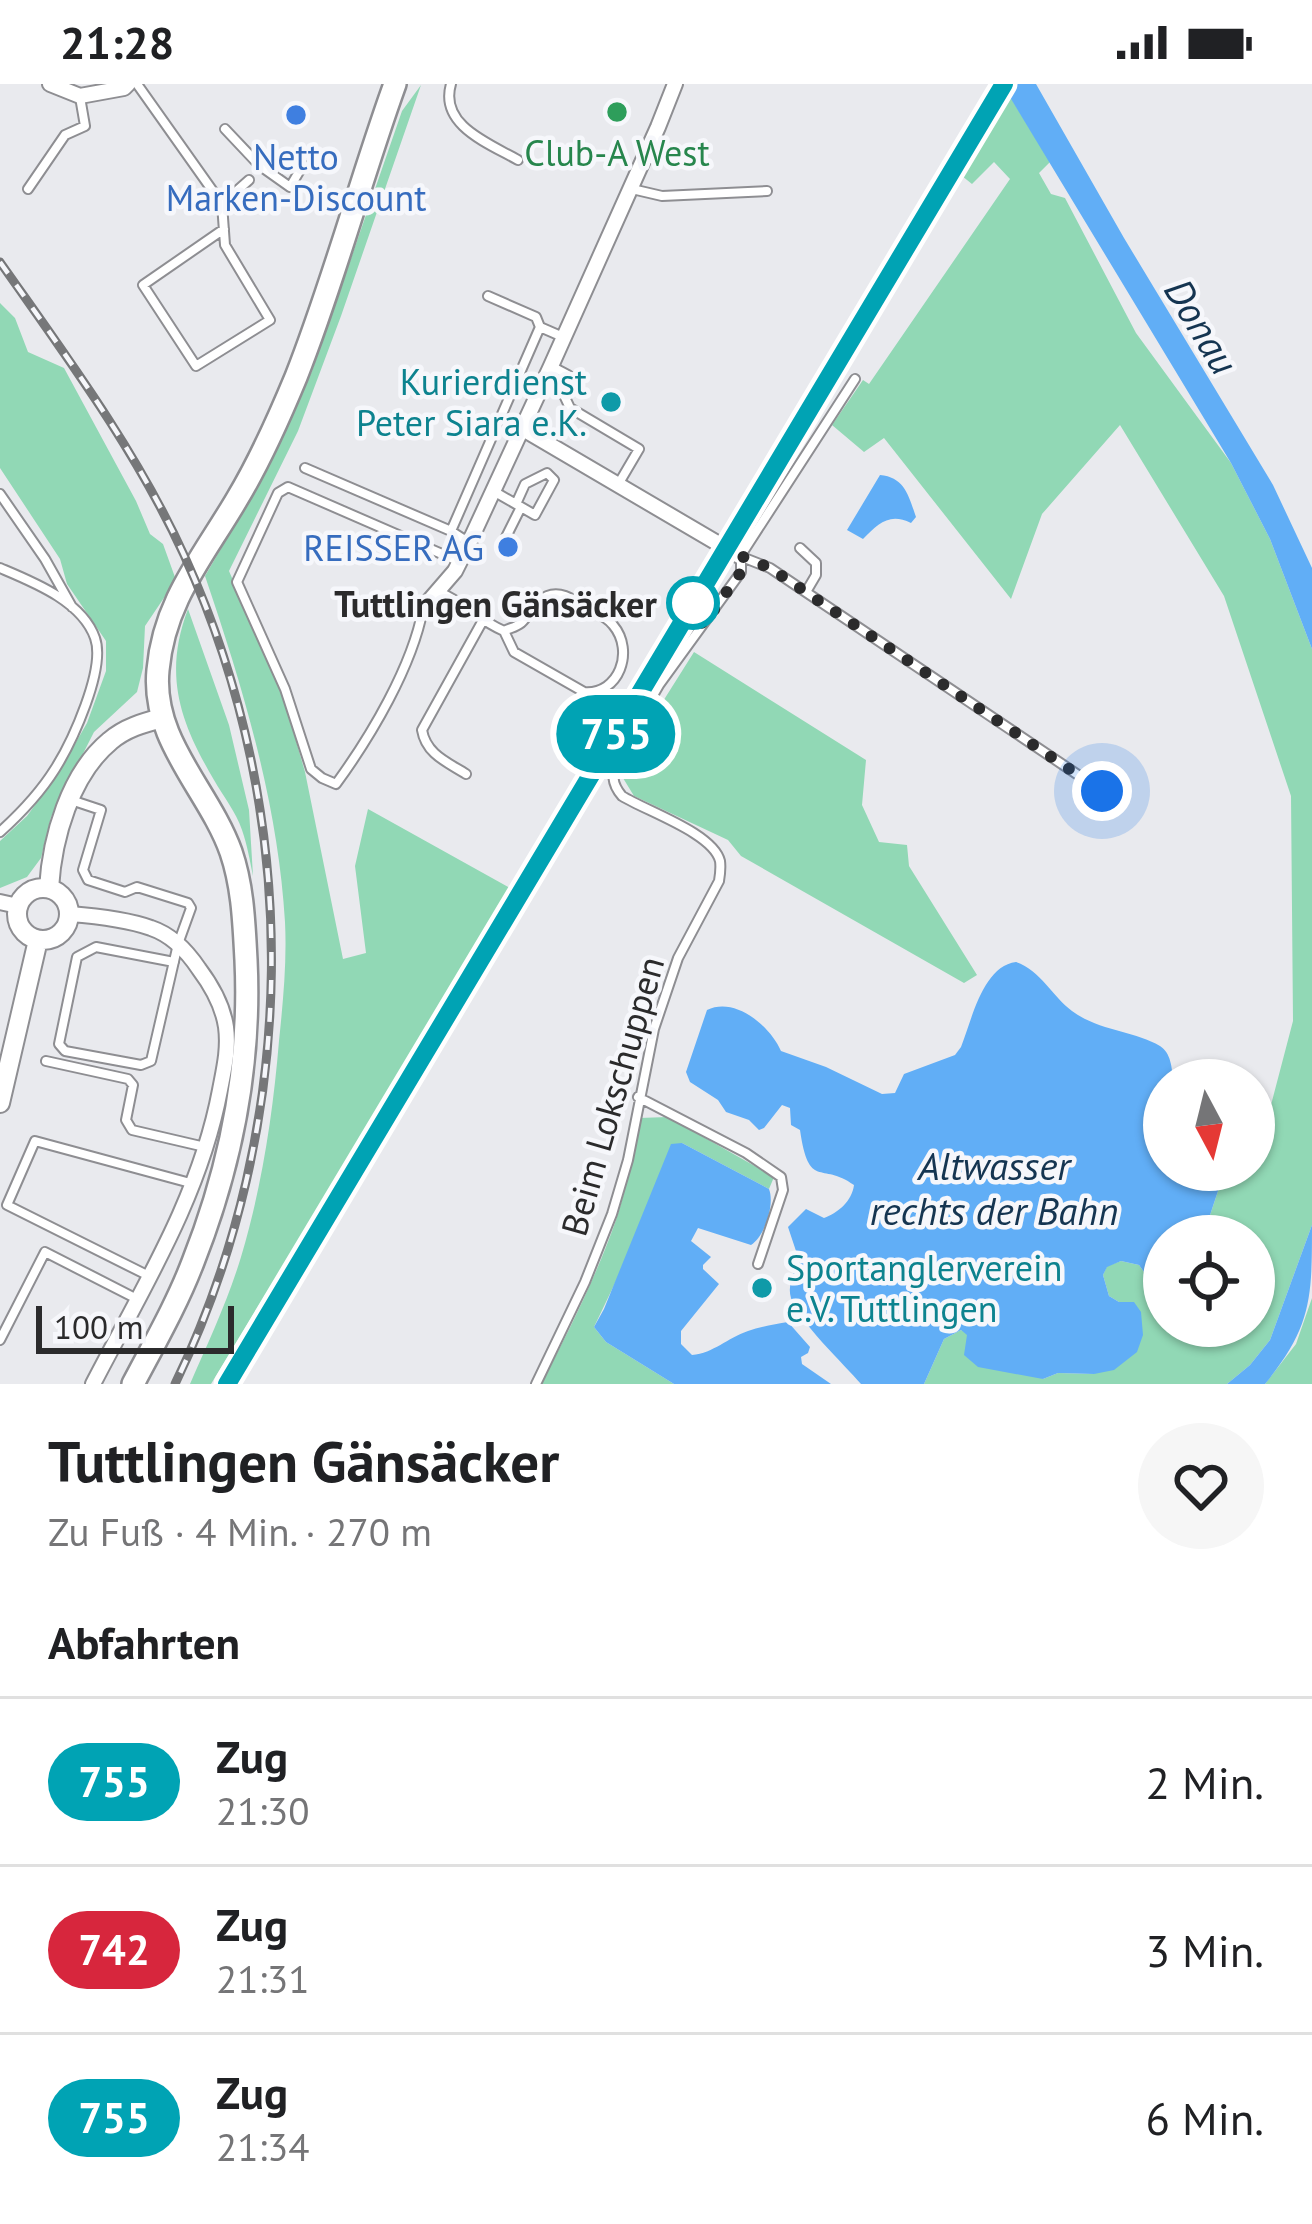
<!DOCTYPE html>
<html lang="de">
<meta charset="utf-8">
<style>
:root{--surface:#fff;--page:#f6f6f6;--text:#202124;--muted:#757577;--line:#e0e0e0}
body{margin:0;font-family:"PT Sans",sans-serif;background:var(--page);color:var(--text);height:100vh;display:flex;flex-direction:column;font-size:45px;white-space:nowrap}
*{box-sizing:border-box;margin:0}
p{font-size:39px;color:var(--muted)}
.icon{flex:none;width:66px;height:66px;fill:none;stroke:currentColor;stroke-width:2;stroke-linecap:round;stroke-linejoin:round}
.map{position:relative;height:1300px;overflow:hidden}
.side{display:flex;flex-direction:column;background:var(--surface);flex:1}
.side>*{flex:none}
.badge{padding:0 24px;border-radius:39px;font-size:42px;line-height:78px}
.needle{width:78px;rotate:173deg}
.tools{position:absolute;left:1143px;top:975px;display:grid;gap:24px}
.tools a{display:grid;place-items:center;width:132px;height:132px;border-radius:50%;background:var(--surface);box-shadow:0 3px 9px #0004;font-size:60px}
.scale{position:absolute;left:36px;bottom:30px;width:198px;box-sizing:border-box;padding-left:12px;border:6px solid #2b2b2c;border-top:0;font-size:33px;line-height:42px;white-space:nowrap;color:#2b2b2c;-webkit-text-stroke:9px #f6f7fb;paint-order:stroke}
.you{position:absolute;width:60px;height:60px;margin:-30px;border:9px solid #fff;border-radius:50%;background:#1a73e8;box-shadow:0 0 0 18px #1a73e833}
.map>.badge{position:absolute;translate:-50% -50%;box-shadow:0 0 0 6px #fff}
h2{padding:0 48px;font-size:45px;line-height:108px}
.round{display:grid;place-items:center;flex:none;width:126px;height:126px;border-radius:63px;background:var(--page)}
.overview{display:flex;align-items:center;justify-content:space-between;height:204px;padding:0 48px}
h1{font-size:57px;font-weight:700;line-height:90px}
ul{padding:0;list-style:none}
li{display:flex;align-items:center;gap:36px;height:168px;padding:0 48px;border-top:3px solid var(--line)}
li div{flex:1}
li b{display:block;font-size:45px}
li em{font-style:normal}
li .badge{min-width:132px;font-weight:700;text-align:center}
.status{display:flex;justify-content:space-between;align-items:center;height:84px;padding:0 60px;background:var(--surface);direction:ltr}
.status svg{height:33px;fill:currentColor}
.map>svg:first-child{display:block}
</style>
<div class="status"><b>21:28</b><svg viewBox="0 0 49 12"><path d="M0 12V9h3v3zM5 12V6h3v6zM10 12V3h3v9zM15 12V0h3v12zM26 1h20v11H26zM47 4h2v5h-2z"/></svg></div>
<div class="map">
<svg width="1312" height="1300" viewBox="0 0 1312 1300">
<rect width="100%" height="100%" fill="#e9eaee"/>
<path fill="#91d8b5" d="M421,1L341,232L298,347L229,487L284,615L305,688L343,875L366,869L355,782L368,725L512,805L211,1300H190C208,1259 228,1216 241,1173C262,1103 273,1029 279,957C283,918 287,878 285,838C278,719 243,604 205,492L264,391L312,287L402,27Z
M1008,9L1050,78L1039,89L1051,110L1065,114L1136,249L1231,379L1270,455L1312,565V1141L1270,1256L1250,1281L1227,1300H924L944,1255L961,1246L1043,1295L1058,1289L1094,1290L1119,1218L1109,1212L1103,1191L1107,1182L1121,1177L1139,1181L1154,1202L1164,1201V1242H1254V1152H1203L1222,1095L1254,1086L1293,937L1291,712L1224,512L1120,341L1042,430L1011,515L884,354L864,368L832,341L863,296L869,300L1010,95L994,78L972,100L962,92Z
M0,219L15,234L28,268L64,284L136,417L150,450L163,460L176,496L145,542L143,584L137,608L94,648L51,733L41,774L27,793L0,804V757L27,732L57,691L87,639L106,587V557L67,500L60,475L0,384Z
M188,525L229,641L249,726L253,792C250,777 247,760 242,746C236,728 223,712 214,696C180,638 163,591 188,525Z
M694,568L866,676L862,721L879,758L907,761L909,782L977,891L964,899L741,772L728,756L634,712L623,694L626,676Z
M668,1033L774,1093L769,1105L682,1059L594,1243L606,1258L674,1300H541C569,1247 596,1193 616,1136C627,1103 633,1068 639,1034Z
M1312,1214V1300H1265L1296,1260Z"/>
<path fill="#61aef6" d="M1002,0H1036L1124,154L1273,401L1312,484V565L1270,455L1231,379Z
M880,391C905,393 909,413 916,433L911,439C889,428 878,440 863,455L847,446Z
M1016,878C1041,887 1052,912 1072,927C1099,947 1135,947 1160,962C1171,969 1172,984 1173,996H1164V1027L1159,1040L1164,1052V1086H1216L1222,1095L1203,1152H1164V1201L1154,1202L1139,1181L1121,1177L1107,1183L1103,1191L1109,1212L1119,1218H1134L1141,1228L1143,1251L1137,1268L1114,1286L1094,1290L1058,1289L1043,1295L978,1283L964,1271L967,1251L961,1246L944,1255L924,1300H861C845,1281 797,1236 791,1214C787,1201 794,1189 799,1176L788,1143L806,1125L824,1134C838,1129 852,1117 854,1101C821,1077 809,1107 800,1046L791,1041L790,1024L782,1021L764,1044L759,1046L749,1036L726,1028L718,1016L690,998L686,988L707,926C735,912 770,942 781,967L826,983L882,1010L895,1009L904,990L955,971L961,963C972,935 983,882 1016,878Z
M682,1059L769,1105C775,1120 765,1152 751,1161L698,1144L691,1157L711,1173L703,1181V1185L719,1200L681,1247V1260L692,1271C714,1269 727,1254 748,1247C760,1243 775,1240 788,1238L810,1263L808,1269L801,1273L802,1280L831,1300H674L606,1258L594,1243L604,1225L671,1060Z
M1312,1141C1312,1214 1312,1242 1265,1300H1227L1250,1281L1270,1256Z"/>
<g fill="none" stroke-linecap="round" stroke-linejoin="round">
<g stroke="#8e8e92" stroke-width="12">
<path id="service" d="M137,0L222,120L225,161L270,236L196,282L143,201L224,145
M451,0C439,41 488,59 518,76
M225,45L259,81L290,103L303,81
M28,105L65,51L85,42L80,13
M632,105L662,112L767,107
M222,120L249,96
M488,212L536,233L540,243L563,253
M551,282L568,291L562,307L570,324L639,365L619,399
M305,384L451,447L468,458
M495,408L535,431L554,396L547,389L525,400L516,420
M0,410L45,475L72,523
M451,447L540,243
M506,453L521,423
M800,464L816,479V491L806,508
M741,471L855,295
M742,473L770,484L1102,707
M0,484C33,498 82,517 95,554C106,585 72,658 55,685C40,709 21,729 0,748
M439,508C464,518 478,536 504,547C510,544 516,543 521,539C531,530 534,517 547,512C560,507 571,514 582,521C592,527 606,532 613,541C635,567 619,611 584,608L514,568L504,547
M423,525C412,583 371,652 336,700L322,694L311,685L285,605L237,498L278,409L288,403L458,477
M466,690C447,678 426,670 422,646L482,538
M71,716L101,726L83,786L88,796L125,808L137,803L188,819L191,824L178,860L151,977L141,981L65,967L59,960L77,873L96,863L174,878
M46,977L128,995L133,1001L126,1036L132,1046L205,1063
M638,1013L746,1069L781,1093L783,1106L758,1180
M149,1192L7,1121L35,1057L194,1100
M0,1256L45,1168L137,1215
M536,1300L585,1198L612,1130L628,1076L654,945L678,874L719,797C720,791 721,784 720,777C713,749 646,727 622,712C611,699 612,690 617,674L659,601L741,488V474"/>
</g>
<g stroke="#8e8e92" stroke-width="18">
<path id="minor" d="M50,0L80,12L124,4L128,0
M523,345L741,473
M423,524L455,487L469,459L551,282L658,43L675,0
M0,818L18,822
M70,830C96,832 126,835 151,844C172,851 187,867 199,885C211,901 223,923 226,943C229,965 224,985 220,1006C200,1113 142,1205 93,1300"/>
</g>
<g stroke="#8e8e92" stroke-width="22">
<path id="tertiary" d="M17 830a26 26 0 1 1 52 0a26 26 0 1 1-52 0Z
M49,804C52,754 70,690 110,657C125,644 143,639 162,634
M0,1019L38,856"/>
</g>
<g stroke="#8e8e92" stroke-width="26">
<path id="primary" d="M133,1300C154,1260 177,1220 193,1178C231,1082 251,979 246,876C244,840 243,803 231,768C209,706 151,657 158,586C164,517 203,473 237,415C260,377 279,334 296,293C334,197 360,97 395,0"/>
</g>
<use href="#service" stroke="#fff" stroke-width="8"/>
<use href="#minor" stroke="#fff" stroke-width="14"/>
<use href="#tertiary" stroke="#fff" stroke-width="18"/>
<use href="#primary" stroke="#fff" stroke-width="21"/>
<g stroke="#767779" stroke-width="9">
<path id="rail" d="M0,178C66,272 136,366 184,471C304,733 300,1041 175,1300
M227,1300L1004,0"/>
</g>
<use href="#rail" stroke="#f6f7fb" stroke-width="4.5" stroke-dasharray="14" stroke-linecap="butt"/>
</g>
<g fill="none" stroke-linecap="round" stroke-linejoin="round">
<g stroke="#fff" stroke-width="27">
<path id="line" d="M227,1300L1004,0"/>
</g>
<use href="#line" stroke="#00a3b4" stroke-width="18"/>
<path stroke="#2b2b2c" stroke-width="12" stroke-dasharray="0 21.6" d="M693,519L703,541L741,488V472L770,484L1102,707"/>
</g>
<circle fill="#2e9e5b" stroke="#f6f7fb" stroke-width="4.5" cx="617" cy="28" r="12"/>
<g fill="#3f7fe0" stroke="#f6f7fb" stroke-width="4.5">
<circle cx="296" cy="31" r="12"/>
<circle cx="508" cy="463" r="12"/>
</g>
<g fill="#0f9aa8" stroke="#f6f7fb" stroke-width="4.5">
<circle cx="611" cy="318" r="12"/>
<circle cx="762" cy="1204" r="12"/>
</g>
<circle fill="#fff" stroke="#00a3b4" stroke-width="6" cx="693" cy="519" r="24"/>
<g text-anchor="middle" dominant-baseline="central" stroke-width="9" stroke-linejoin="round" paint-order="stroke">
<g font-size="36" fill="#27864d" stroke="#f6f7fb">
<text x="617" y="68">Club-A West</text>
</g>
<g font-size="36" fill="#366cbe" stroke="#f6f7fb">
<text x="296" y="72">Netto<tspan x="296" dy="41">Marken-Discount</tspan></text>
<text x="484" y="463" text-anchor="end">REISSER AG</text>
</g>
<g font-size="36" fill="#0d838f" stroke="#f6f7fb" text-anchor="end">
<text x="587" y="297">Kurierdienst<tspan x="587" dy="41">Peter Siara e.K.</tspan></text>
<text x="786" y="1183" text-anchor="start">Sportanglerverein<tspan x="786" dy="41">e.V. Tuttlingen</tspan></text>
</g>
<g font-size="36" font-weight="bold" fill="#2b2b2c" stroke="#f6f7fb" text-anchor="end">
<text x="657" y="519">Tuttlingen Gänsäcker</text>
</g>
<g font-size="36" fill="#2b2b2c" stroke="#f6f7fb">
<text transform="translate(612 1012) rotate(-74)">Beim Lokschuppen</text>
</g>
<g font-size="39" font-style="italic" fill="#153551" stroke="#f6f7fb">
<text transform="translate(1202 242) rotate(59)">Donau</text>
<text x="994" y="1081">Altwasser<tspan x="994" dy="45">rechts der Bahn</tspan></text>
</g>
</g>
</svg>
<div class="tools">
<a><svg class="needle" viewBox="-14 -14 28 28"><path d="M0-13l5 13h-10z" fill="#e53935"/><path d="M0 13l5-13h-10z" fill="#757577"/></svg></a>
<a><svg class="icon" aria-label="locate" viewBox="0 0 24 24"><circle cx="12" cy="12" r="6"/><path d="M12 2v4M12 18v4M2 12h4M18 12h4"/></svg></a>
</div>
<div class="scale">100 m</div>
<div class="you" style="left:1102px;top:707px"></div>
<b class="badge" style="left:616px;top:650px;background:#00a3b4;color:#fff">755</b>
</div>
<section class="side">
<div class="overview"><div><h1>Tuttlingen Gänsäcker</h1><p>Zu Fuß · 4 Min. · 270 m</p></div><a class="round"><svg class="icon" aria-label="heart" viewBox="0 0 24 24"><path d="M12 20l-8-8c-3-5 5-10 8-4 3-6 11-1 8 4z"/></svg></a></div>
<h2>Abfahrten</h2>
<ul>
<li><span class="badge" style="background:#00a3b4;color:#fff">755</span><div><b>Zug</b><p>21:30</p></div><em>2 Min.</em></li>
<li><span class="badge" style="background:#d7263d;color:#fff">742</span><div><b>Zug</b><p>21:31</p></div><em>3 Min.</em></li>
<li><span class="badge" style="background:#00a3b4;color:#fff">755</span><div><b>Zug</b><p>21:34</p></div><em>6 Min.</em></li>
</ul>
</section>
